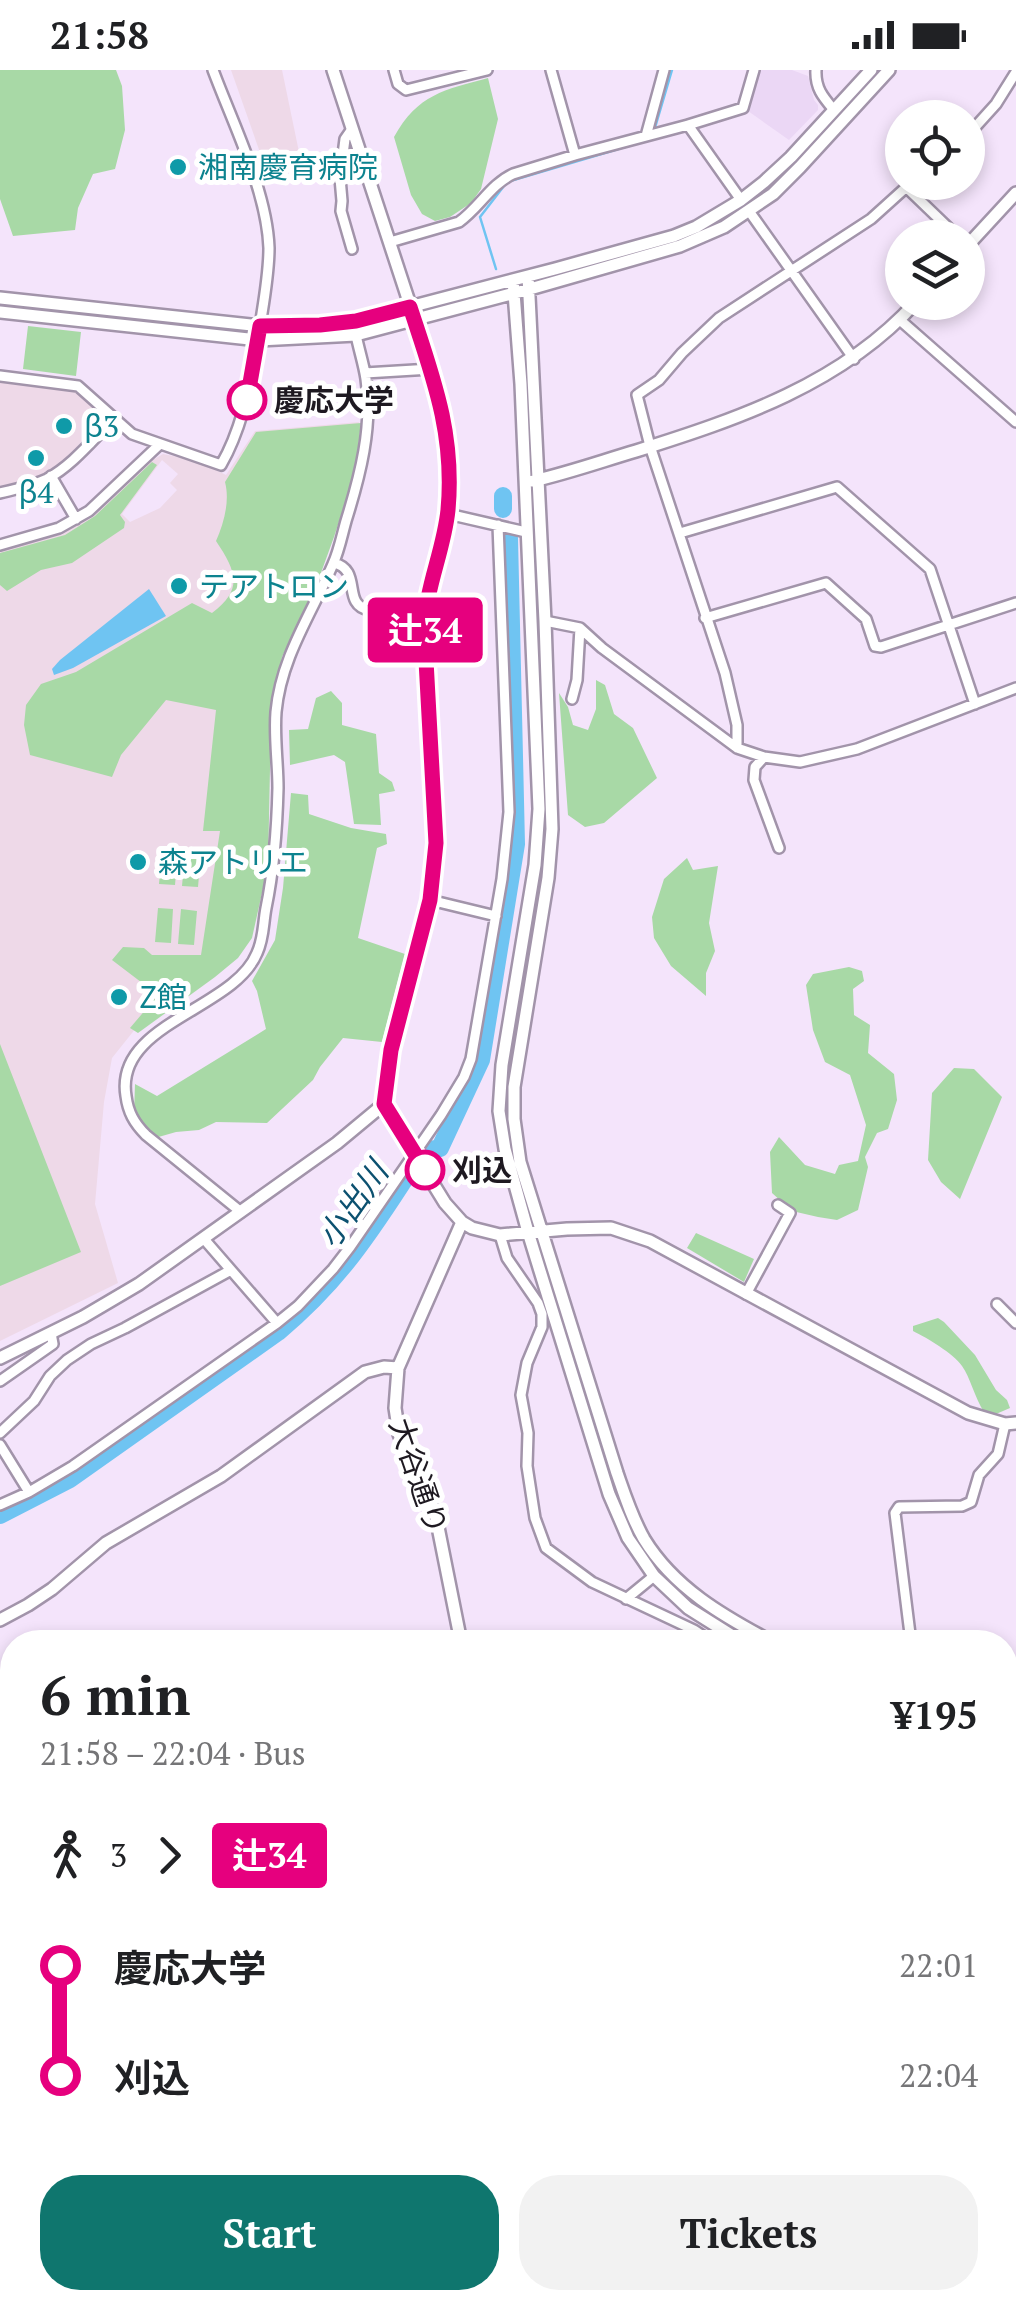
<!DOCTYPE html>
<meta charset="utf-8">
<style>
:root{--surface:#fff;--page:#f2f2f2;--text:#202124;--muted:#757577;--accent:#0f766e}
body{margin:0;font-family:"PT Serif","Noto Sans JP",serif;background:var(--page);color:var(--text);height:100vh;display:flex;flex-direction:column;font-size:38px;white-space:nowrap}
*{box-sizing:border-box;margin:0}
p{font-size:32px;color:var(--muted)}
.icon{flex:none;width:55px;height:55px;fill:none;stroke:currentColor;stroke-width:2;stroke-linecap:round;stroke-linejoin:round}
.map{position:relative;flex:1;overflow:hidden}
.drawer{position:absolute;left:0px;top:1560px;width:1018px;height:680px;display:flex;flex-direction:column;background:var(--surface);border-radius:40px 40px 0 0;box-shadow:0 5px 15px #0003}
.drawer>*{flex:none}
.badge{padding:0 20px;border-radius:8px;font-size:35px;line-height:65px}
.buttons{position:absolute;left:885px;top:30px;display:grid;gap:20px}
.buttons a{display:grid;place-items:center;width:100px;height:100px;border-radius:50%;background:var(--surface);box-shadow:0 5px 15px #0003;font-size:50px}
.map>.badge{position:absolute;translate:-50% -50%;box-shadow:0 0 0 5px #fff}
.legs{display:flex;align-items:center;gap:15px;height:110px;padding:0 40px;font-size:32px}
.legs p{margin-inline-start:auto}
.head{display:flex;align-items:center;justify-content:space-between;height:170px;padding:0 40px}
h1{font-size:55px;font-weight:700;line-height:75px}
.primary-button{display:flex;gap:20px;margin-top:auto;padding:20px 40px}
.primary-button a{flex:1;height:115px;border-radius:40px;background:var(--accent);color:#fff;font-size:40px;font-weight:700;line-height:115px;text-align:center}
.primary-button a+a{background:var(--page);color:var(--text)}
ul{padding:0 40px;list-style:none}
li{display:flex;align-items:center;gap:35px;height:110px;font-size:38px}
li i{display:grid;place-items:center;width:15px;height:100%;margin:0 12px;background:currentColor}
li i::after{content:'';width:25px;height:25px;margin:-12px;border:8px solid;border-radius:50%;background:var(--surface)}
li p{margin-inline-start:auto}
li:first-child i{background:linear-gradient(#0000 50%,currentColor 0)}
li:last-child i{background:linear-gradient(currentColor 50%,#0000 0)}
.status{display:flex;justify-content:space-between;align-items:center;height:70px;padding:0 50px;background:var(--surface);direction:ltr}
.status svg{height:28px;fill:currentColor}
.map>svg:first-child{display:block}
</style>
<div class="status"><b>21:58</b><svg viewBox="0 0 49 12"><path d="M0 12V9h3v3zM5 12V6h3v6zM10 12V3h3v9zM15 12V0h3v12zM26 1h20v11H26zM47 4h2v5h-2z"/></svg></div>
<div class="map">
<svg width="1016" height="2240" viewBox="0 0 1016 2240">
<rect width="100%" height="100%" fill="#f4e4fb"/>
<path fill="#ebd7f5" d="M758,0H792L808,6L814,30L818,35V40L789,70L748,41Z"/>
<path fill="#eed9e8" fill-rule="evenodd" d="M231,0H282L299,82L263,91Z
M0,311L71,319L80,323L104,349L58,396L34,410L0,418Z
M359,352L277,588L245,861L136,958L112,988L104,1032L95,1134L118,1213L0,1271V480L39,470L70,459L103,437L151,391L163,384L198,391L226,405L255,361ZM162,390L178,404L170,413L177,420L160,438L130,452L122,444Z"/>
<path fill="#a8d9a6" d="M0,0H116L122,16L125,60L115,99L93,104L78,138L75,160L13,166L0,129Z
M488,8L498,49L481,119L471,133L450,147L435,151L422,144L411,125L394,67C418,24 444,20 488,8Z
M28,256L81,262L76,306L23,299Z
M361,353L355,402L334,467L318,511L282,587L271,651L268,796L252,868L238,888L215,907L138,963L130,958L158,925L112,890L123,877L144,878L152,885H201L220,761H203L216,640L166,630L121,685L112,707L30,685L24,655L26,635L41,614L76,602L192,533L212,543C244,519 236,501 216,471C224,453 230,431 225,412L256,362Z
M152,392L157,395L120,445L125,452L124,458L72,493L41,500L7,521L0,515V483L65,465L95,446Z
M596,610L605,615L614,644L633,658L657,708L604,753L585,757L568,745L559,623L568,637L573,655L588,660L596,639Z
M331,621L342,633V655L376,664L379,703L392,712L395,721L379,724L381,755L354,754L345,692L334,685L290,695L289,660L308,659L316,628Z
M291,723L308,725L309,744L351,758L386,764L387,774L377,778L358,868L405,884L382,972L343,968L320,997L313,1010L267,1053L216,1052L199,1060L176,1062L155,1068L134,1044L135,1014L157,1026L266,959L257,921L252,911L275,870L283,818Z
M162,780L178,781L175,815L159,814Z
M185,782L201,783L198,817L182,816Z
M687,788L693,800L718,796L709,853L715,881L706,903V926L671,896L654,868L652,847L664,809Z
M158,838L173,839L171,873L155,872Z
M181,839L197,841L194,875L178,874Z
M849,897L862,901L864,911L853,919L854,945L870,955L868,983L894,1004L897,1030L888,1059L877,1063L865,1087L868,1097L858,1140L837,1150L818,1147L792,1141L772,1123L770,1082L779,1067L805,1095L835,1104L839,1095L858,1091L866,1055L850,1005L825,992L813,960L806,915L813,904Z
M0,974L81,1182L0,1216Z
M954,998L974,999L1002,1027L960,1129L941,1112L928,1090L932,1023Z
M368,1106L386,1110L361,1144L338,1129C343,1117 356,1109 368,1106Z
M696,1163L754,1189L744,1212L687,1178Z
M938,1248L944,1252L975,1285L996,1320L1007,1330L1010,1338L996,1344L984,1342C975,1328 970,1307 962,1296C953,1283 927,1268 913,1261V1256Z
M12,1600V1751L0,1761V1628L7,1624Z
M1005,1704H1016V1928L1007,1933L1005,1930Z
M571,2228H617V2240H577Z"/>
<path fill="#6fc4f2" d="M149,519L166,546L73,598L54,605L52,599L60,590Z"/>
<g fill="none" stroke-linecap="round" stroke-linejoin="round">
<path stroke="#6fc4f2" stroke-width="2.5" d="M654,61L672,0
M496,199L480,147L507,112L652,69"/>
<path stroke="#6fc4f2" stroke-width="18" d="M503,426V439
M0,1445L70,1409L278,1262C334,1215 363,1173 402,1113C413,1098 421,1081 440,1078L481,990L516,774L509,468"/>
<g stroke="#a294aa" stroke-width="14">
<path id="minor" d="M213,0C233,54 267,121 269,178C269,204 264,230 260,256
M394,0L398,14L406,20L487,0
M551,0L575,85
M816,0C815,18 823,27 834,40
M688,55L741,130
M968,65L996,34L1016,2
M646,66L664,0
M906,117L959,168
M749,141L854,289
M390,172L459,152C479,138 491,114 513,104L575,85L688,55L743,38L754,0
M352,179L341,141L342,131L340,108L345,69L352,59
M900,250L1016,352
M365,303L431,299
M0,306L78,316L132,364L221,395C243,357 250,313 259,270
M51,406L76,449
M0,423C16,419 32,416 47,409C73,395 93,369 114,349
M448,444L526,462
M680,463L837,417L930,499L975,634
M0,475L59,458L89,441L160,374
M334,493C363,500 341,535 369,540C386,544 408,538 426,536
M705,548L826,513L866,549L875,576L881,577L1016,533
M545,551L580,558L602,578L737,678L764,687L800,692L857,679L1016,618
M572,629L577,610L580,558
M737,678V655L725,603L650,376L637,325L659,310L682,283L719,248L871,149L912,112
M764,687L755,697L754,710L779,778
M430,830L496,846
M241,1142L146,1065C134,1053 128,1042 126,1026C114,953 234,940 257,883C264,868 263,854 266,838C274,799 277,759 278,718C278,693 274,667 276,642C281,587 312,543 333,494C339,481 342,465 346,451C360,406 373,357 366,309C364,295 359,280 356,265
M500,1165L507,1188L538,1233L542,1244V1257L527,1293L521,1325L528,1363L527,1396L535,1448L546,1478L592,1512L694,1560L712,1572
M204,1169L277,1253
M746,1224L790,1143L778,1135
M997,1234L1016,1253
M0,1311L53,1274L51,1263
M0,1363L34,1331L50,1306L67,1290L91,1274L125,1258L231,1200
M0,1375L29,1422
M0,1435L29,1422L73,1396L277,1253L298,1236L333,1199L350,1177L441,1045L464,1007L471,989L502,809L509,742L498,455
M626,1529L654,1506
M911,1572L895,1443L899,1437L962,1436L971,1432L979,1405L998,1384L1005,1354
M916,1572L926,1567L929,1572
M1005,2094L1016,2100
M31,2240L37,2228
M325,2240L335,2228
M895,2240L897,2228"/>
</g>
<g stroke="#a294aa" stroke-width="16">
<path id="tertiary" d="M333,0L431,299C444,347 455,396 447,446C441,482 427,517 424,554L436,773L430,830L391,980L384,1034L445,1133L462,1152L472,1158L500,1165L567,1159L611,1158L650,1171L968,1343L1005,1354L1016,1353
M968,175L1016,123
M528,206L545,551L552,759L548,808L514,1017V1049L520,1092L617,1403C625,1426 632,1448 644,1469C674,1518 723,1546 772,1572
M513,210L521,314L539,739L535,795L502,995L499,1041L505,1079L528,1162L609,1424L628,1468L654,1506L688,1538L742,1572
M0,228L260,256L320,255L356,251L555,199L674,166L696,157L741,130L764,112L791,87L871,0
M0,242L259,270L356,265L530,219L680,176L724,157L773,124L800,97L889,0
M533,411C568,403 602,391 636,381C738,349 842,314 916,232
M0,1288L83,1247L139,1214L337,1073L384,1034
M0,1550L28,1535L52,1519L106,1473L221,1406L365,1302L384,1297L398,1298
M461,1572L435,1442L405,1378L399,1364L395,1338L398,1298L462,1152
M1005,2209L1016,2222
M527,2228L530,2240
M1004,2228L1013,2240"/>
</g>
<use href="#minor" stroke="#fff" stroke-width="9"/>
<use href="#tertiary" stroke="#fff" stroke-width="11"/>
</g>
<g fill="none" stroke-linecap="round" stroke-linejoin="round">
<g stroke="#fff" stroke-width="22">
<path id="line-1" d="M247,330L260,256L320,255L356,251L410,237C433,307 455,364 448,440C444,479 427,515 424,554L436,773L430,830L391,980L384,1034L425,1100"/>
</g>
<use href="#line-1" stroke="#e6007e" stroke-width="15"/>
</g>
<g fill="#0f9aa8" stroke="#fff" stroke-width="4">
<circle cx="178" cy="97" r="10"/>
<circle cx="64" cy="356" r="10"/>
<circle cx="36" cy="388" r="10"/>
<circle cx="179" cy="516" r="10"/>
<circle cx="138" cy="792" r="10"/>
<circle cx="119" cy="927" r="10"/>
</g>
<g fill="#fff" stroke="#e6007e" stroke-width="5">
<circle cx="247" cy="330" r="18"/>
<circle cx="425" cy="1100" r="18"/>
</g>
<g text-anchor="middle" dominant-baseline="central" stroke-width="10" stroke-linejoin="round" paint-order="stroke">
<g font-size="30" fill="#0d838f" stroke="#fff" text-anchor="start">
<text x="198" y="97">湘南慶育病院</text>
<text x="84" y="356">β3</text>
<text x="36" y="422" text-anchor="middle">β4</text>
<text x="199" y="516">テアトロン</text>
<text x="158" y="792">森アトリエ</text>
<text x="139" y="927">Ζ館</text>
</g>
<g font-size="30" font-weight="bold" fill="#1e1921" stroke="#fff" text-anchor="start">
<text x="274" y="330">慶応大学</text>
<text x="452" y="1100">刈込</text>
</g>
<g font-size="30" fill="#1e1921" stroke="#fff">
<text transform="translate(419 1406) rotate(71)">大谷通り</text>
</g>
<g font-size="32" font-style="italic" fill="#0c5170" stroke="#fff">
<text transform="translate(352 1134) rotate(-55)">小出川</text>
</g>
</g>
</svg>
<div class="buttons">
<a><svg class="icon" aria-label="locate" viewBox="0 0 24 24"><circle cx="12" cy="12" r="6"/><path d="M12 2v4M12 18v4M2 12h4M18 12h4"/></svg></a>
<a><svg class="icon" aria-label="layers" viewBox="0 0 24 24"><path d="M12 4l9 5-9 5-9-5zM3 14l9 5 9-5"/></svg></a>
</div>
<b class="badge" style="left:425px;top:560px;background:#e6007e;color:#fff">辻34</b>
<section class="drawer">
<div class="head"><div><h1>6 min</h1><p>21:58 – 22:04 · Bus</p></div><b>¥195</b></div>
<div class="legs"><svg class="icon" aria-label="walk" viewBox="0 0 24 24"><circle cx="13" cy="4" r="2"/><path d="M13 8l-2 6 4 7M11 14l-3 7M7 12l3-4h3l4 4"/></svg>3<svg class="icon" aria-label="forward" viewBox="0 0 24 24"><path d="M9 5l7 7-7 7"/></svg><b class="badge" style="background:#e6007e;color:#fff">辻34</b></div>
<ul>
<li><i style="color:#e6007e"></i><b>慶応大学</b><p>22:01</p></li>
<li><i style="color:#e6007e"></i><b>刈込</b><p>22:04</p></li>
</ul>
<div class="primary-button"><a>Start</a><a>Tickets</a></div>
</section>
</div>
